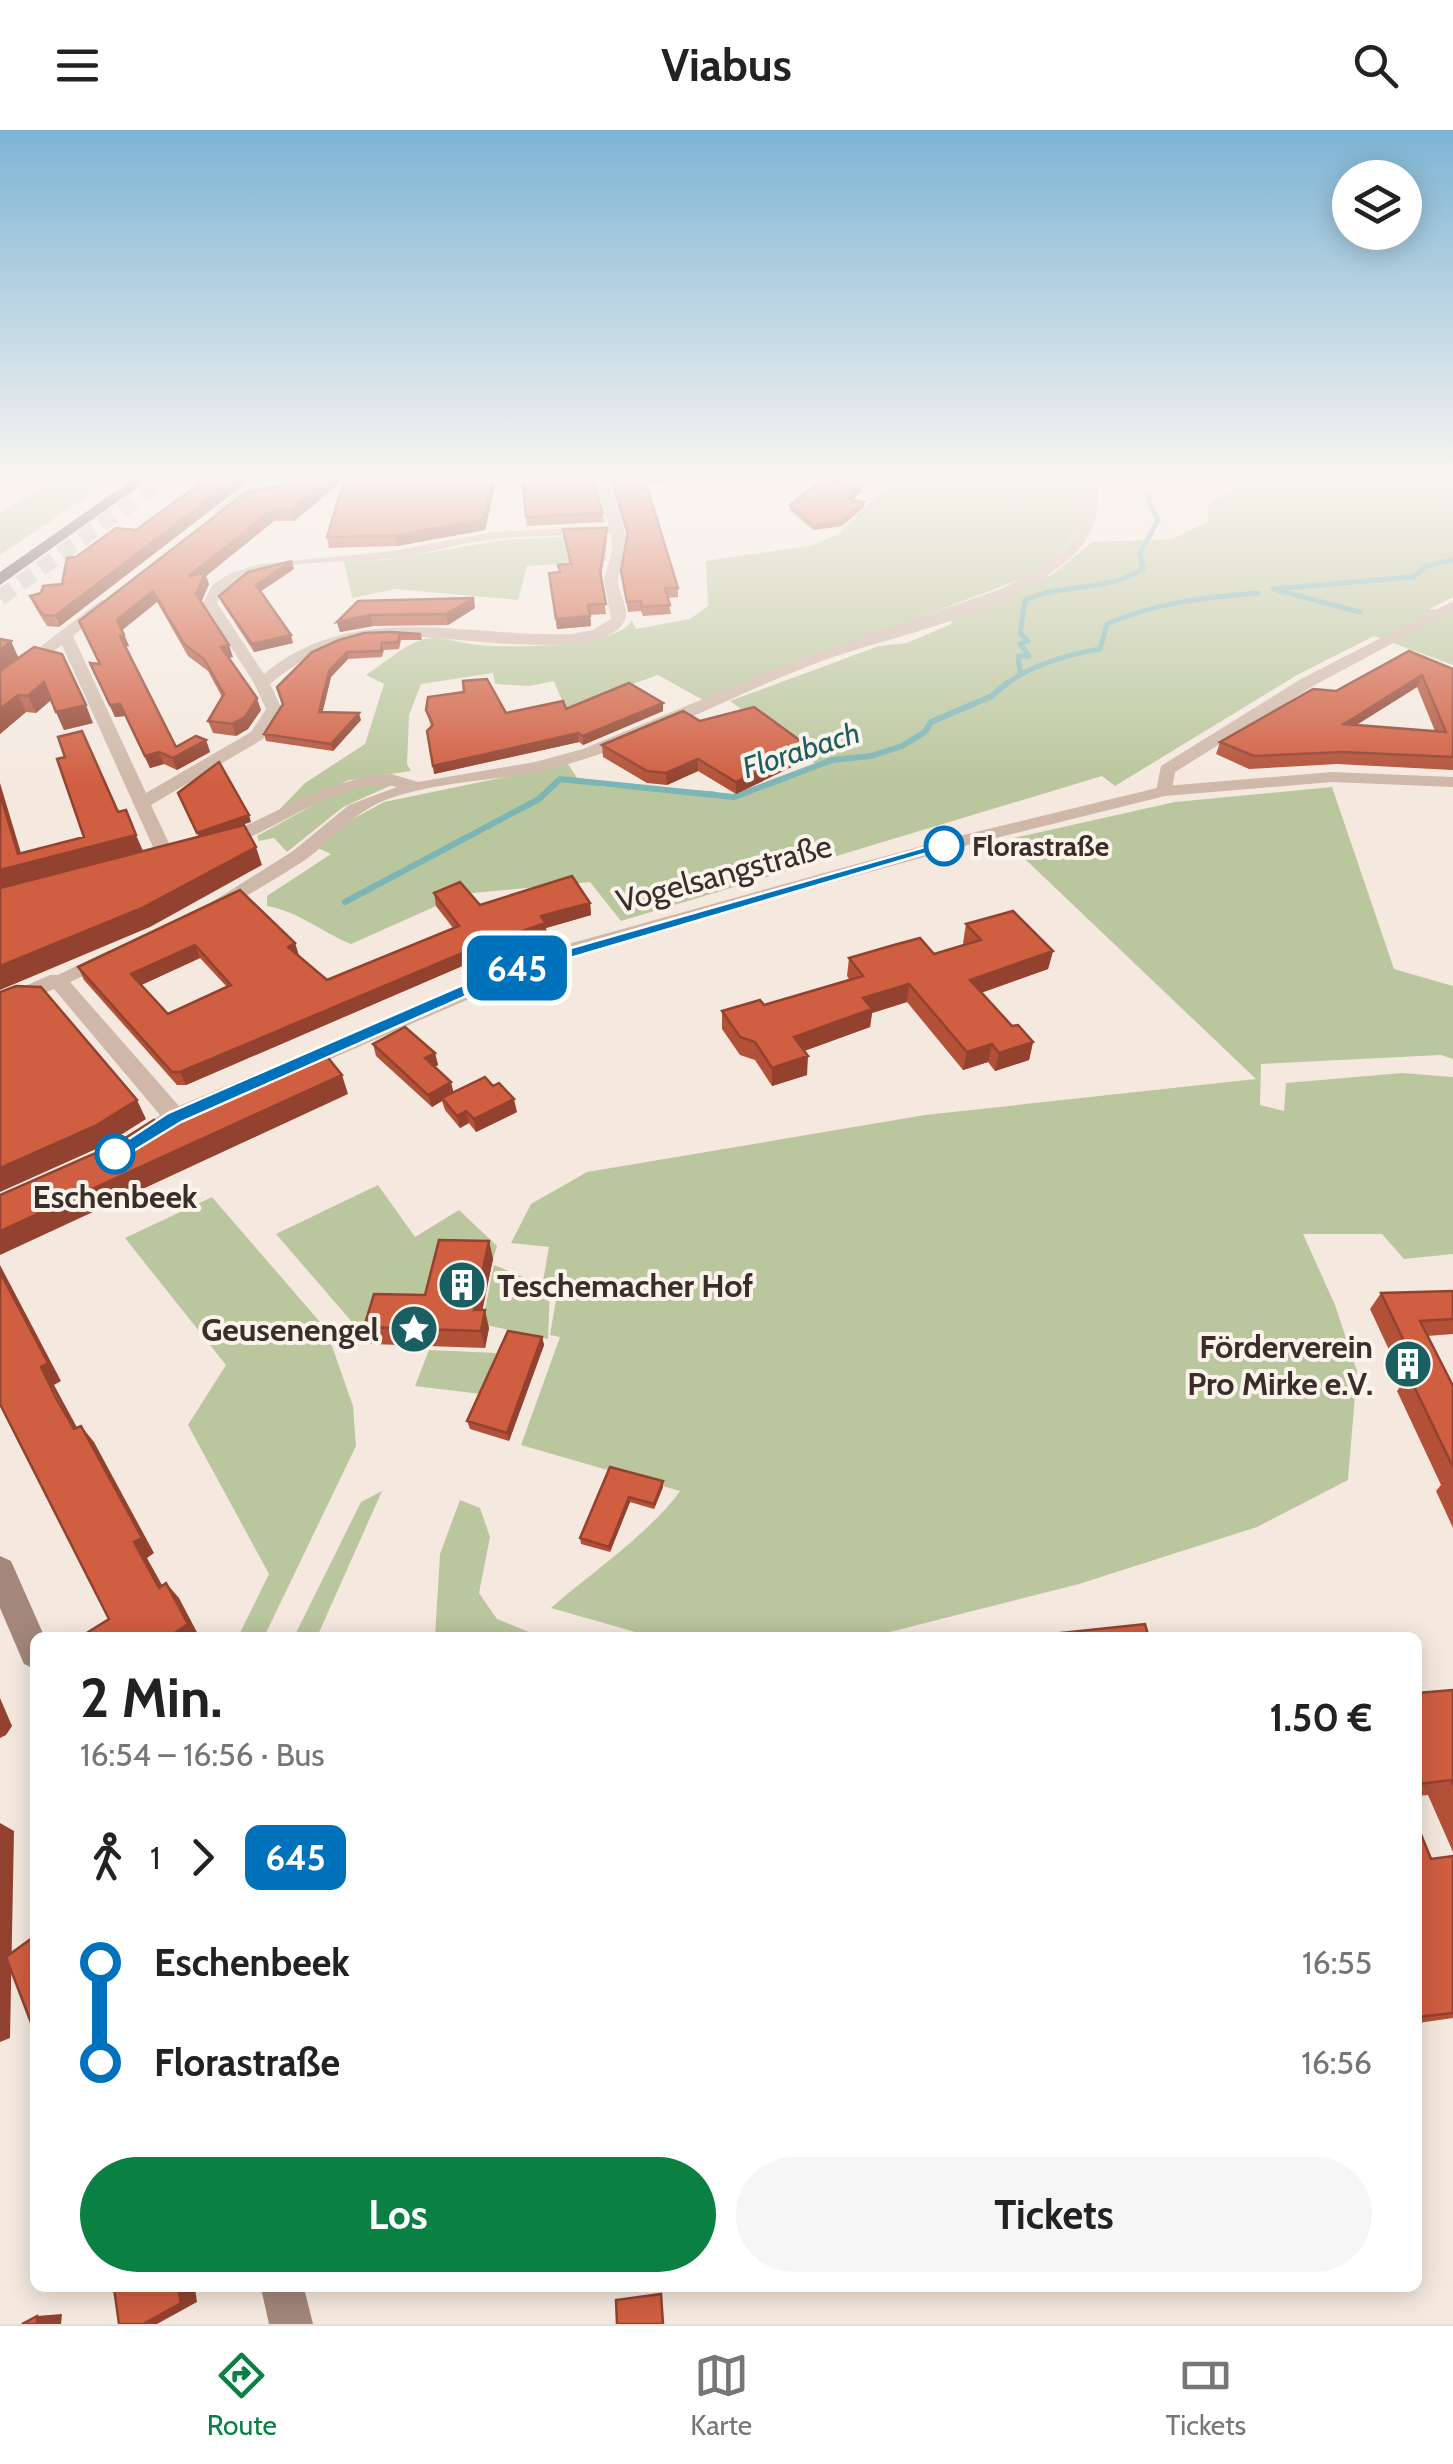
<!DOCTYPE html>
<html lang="de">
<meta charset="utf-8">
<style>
:root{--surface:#fff;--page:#f6f6f6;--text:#222;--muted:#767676;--line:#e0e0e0;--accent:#0b8043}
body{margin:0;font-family:Cabin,sans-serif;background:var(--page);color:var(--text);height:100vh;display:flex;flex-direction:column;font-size:38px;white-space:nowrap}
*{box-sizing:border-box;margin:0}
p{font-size:32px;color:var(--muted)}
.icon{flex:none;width:55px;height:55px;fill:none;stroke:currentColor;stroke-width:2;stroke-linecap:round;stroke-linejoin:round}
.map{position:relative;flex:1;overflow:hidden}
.drawer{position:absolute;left:30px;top:1502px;width:1392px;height:660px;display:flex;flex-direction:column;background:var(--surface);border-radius:15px;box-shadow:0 5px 25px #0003}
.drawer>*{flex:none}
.badge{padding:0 20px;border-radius:15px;font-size:35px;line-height:65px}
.controls{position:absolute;left:1332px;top:30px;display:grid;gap:20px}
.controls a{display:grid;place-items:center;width:90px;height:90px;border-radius:50%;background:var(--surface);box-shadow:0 5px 25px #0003;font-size:50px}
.map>.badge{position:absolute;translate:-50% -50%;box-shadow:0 0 0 5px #fff}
.legs{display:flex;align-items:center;gap:15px;height:110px;padding:0 50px;font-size:32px}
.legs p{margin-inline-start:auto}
.overview{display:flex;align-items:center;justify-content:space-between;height:170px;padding:0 50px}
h1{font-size:55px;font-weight:700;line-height:75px}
.cta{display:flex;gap:20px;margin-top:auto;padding:20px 50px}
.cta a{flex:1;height:115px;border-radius:60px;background:var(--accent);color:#fff;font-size:40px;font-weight:700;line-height:115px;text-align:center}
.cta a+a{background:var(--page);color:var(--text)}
ul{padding:0 50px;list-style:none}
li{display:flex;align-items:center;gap:35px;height:100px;font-size:38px}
li i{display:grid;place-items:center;width:15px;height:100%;margin:0 12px;background:currentColor}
li i::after{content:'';width:25px;height:25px;margin:-12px;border:8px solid;border-radius:50%;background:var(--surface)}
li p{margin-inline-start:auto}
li:first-child i{background:linear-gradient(#0000 50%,currentColor 0)}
li:last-child i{background:linear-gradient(currentColor 50%,#0000 0)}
header{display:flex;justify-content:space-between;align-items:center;height:130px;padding:0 50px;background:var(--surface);font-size:45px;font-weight:700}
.menu{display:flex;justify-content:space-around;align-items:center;height:140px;border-top:2px solid var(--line);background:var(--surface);font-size:28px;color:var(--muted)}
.menu a{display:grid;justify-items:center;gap:5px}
.menu .active{color:var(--accent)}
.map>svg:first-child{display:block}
</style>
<header><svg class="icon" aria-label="menu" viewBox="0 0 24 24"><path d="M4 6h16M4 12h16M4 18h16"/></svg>Viabus<svg class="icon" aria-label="search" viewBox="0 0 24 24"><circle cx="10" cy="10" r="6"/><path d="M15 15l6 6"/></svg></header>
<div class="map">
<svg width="1453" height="2194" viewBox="0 0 1453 2194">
<rect width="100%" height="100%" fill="#f5e9df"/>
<path fill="#bac69d" d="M57,347H116L0,425V383Z
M852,347H1084C1095,394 1067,419 1031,445L703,570L658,545L565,578L554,551L529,556L495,554L493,543L421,554L409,585L407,634L411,641L349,650L282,685L280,679L305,653L365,614L384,554L366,545C382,535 406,513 425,509C439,505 463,514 478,515C509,518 618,518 632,490L636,499L690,489L708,476L706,431L813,415L838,404L885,358Z
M1251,347H1453V467L1429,479L1453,480V535L1374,506L1297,545L1115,656L1102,646L621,791L590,752L463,764L351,814C322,802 297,781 267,776V766L331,724L318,718L353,689L384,672L568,634L577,648L603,657L713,661L729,667L817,635L730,571L879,516L907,513L951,494L953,485L1053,444L1092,412L1172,409L1207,392L1209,374Z
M597,405L606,407L607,431L527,436L518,470L396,459L352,468L344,431L385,430L504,410Z
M377,652L394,654L343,677L287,722L274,708L259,711L257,706L330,666Z
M1332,657L1394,839L1453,856V929L1441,925L1261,934L1260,975L1284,981L1286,953L1402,943L1453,947V1124L1404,1129L1382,1104H1303L1335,1175L1357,1241L1348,1350L1257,1397L1079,1454L866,1508L653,1507L551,1478C590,1444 652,1401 680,1361L521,1315L560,1207L550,1205L559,1152L543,1151L549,1117L511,1113L531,1074L587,1042L925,985L1256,949L1005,710L1175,672Z
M378,1055L415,1107L459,1080L497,1116L493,1129L444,1128L430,1183L380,1181L371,1214L276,1104Z
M212,1067L326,1199L353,1276L356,1316L264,1507H238L269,1444L188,1295L226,1235L125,1108Z
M494,1135L550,1158L548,1209L482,1194Z
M429,1220L496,1223L481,1264L415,1256Z
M382,1361L317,1507H294L361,1372Z
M460,1370L480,1378L490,1407L479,1463L497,1489L541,1507H435L440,1424Z"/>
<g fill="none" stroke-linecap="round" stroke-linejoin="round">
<path stroke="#7bb5b5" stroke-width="5" d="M1273,459L1413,447L1426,436L1453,430
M1273,459L1360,482
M1020,542L1018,526H1029L1020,514L1028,511L1020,503L1025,470C1063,453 1107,462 1143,439L1140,423L1158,390L1148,370L1151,366L1145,363
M1004,556C1027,536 1070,524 1100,519L1107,494C1155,473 1206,467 1258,463"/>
<path stroke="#7bb5b5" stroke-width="6" d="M345,772L539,669L560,649L734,667L832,630L871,626L902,616L925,602L931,592L992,566L1007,553"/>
<path stroke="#d0c4bb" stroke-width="16" stroke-dasharray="16 9" stroke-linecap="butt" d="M0,468L167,347"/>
<path fill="#cfb8a9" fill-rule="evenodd" d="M260,347H273L225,386H215V380Z
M594,347H606C613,370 628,397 626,421C625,431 618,440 618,451C618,465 633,481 622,495C587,537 420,498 365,506C329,512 298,531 270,554L282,579L263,609L151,675L175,726L173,730H159L157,726L62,515L0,561V548L101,470H111V476L73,506L146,663L251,602L266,579L254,553L203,473L213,454L231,443L260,434L393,421L493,402L609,396ZM611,404L612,421L604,450L611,489L593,500L571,504C465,508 354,469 264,544L217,473C242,423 349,435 397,428C425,424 452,415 480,411C523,405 567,406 611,404Z
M1084,347H1096C1102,379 1095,406 1070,428C998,491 892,503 806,537C724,569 646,613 561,636C504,652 438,649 383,671C352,684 332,711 305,730C278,748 249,764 221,781L214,783L204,777L293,721L349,675L397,657C343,644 272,705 219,719L210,713L311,664L362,647L391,644L418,652L535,632L583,619L799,529L1001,459C1052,432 1094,412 1084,347Z
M1453,471V481L1313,556L1175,642L1171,665L1156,661L1161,636L1301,549Z
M110,820L120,826L117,830L64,855H50L47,850Z"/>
<path fill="#cfb8a9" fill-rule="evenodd" d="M1332,642L1453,647V657L1332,652L1165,666L960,717L568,826L183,993L135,1020L123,1012L160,985L54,859L0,882V867L50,845H64L179,976L554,818L947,709L1165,656Z"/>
<path fill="#a3877a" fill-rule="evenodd" d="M0,1426L11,1431L45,1508H35V1539L24,1534L0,1478Z
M261,2158H304L313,2194H269Z"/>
<path fill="#5d4740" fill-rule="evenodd" d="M136,347H152L0,455V442Z"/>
</g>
<path fill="#b35138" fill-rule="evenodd" d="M313,347H497L485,400L397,416L329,418L327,407L344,350L294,391H274L206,446L209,454L201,472L233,527L229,528L261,580L248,599L236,606L213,603L208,591L222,567L208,541L188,526L157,472L122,500L129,516L125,517L176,617L206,610L210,622L177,640L164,634L150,638L125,586L115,587L95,544L99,534L79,491Z
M522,347L603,383L604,392L527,396Z
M609,347H672V352L646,354L678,458V467L668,468L671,484L643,486L641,481L628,482L621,441L627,406Z
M863,356L862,361L852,370L864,372V377L842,396L813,400L790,380V375Z
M607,398V408L601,448L606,484L590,485L591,496L557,499L549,443L559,442L570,434L563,399Z
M294,439L260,462L293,513L254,522L222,473L219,466Z
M43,456L59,497L47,496L35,477L30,466L41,463Z
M358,471L475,478L448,495L373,496L340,502L337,492Z
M364,503L421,504L422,510H401L399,519L384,520L382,527L348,529L331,547L322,582L361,590L333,621L266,611L264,604Z
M11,511L18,528L93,593L64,600L51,570L36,583L26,582L0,604Z
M1453,539V640L1337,634L1249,639L1216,624L1220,612L1336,561ZM1417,557L1435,601L1356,595Z
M566,579L663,581L583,615L579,612L434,644L431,596L426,580L506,583Z
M700,591L808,629L736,664L698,641L667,655L647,653L603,627L602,615Z
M240,760L295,813L299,826L327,850L453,798L436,776L434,763L480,775L590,773L591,785L546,798L547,805L474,831L186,955H177L84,850L78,837ZM200,828L227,857L168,884L141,855Z
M966,794L1053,821L1048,839L981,863L1012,896L1033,912L1029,930L995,941L988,932L963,940L907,872L872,883L870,897L804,921L807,945L772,956L755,930L740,925L722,899V881L764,875L849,849L847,846L849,828L934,824L965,815L963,813Z
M373,914L435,923L438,935L435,937L454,962L517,982L476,1002L469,993L460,998L445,980L442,971L432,977L376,926Z
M489,1111L493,1129L482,1180L489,1198L485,1218L371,1214L364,1197L425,1165Z
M1453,1161V1204L1427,1206L1453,1256V1398L1436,1361L1441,1355L1397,1261L1404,1252L1370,1179L1381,1163Z
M542,1207L544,1215L509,1311L470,1299L467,1291Z
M610,1337L663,1351V1357L654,1379L630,1372L610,1422L581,1414L580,1408Z
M1453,1560V1722L1428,1665L1418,1666V1563Z
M1418,1697L1431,1729L1453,1726V1888L1418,1893Z"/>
<path fill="#92422e" d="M238,347H254L59,497L55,486Z
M270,347H303L271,353Z
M333,347H348L294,391L291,380Z
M493,347H497L485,400L397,416L395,406Z
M863,356L862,361L847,374L848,369Z
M864,372V377L842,396L813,400V395Z
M272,380L274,391L206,446L209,454L200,475L189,446Z
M607,398V408L600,451V441Z
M292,431L294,439L258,463L256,455Z
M153,461L157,472L121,501L117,490Z
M474,468L475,478L448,495L446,484Z
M370,485L373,496L340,502L337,492Z
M590,486L591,496L557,499L556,489Z
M124,505L129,516L124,517L120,506Z
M291,505L293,513L254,522L252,514Z
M11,511L19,529L0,543V520Z
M229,515L233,527L225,528L221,517Z
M347,522L348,529L331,547L321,589L319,582L329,541Z
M1422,545L1417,557L1339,606L1344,594Z
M44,552L51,570L36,583L28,566Z
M18,565L26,582L0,604V579Z
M257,568L261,580L248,599L236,606L232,594Z
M663,573V581L583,615V606Z
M120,574L125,586L115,587L110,575Z
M86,575L93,593L64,600L56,582Z
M359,583L361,590L333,621L331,614Z
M578,603L579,612L434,644L433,636Z
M206,610L210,622L177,640L173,628Z
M809,617L808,629L736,664V652Z
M159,622L164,634L150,638L145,626Z
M698,629V641L667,655L666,643Z
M0,653L24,733L136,705L144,723L0,761V740L18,724L0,664Z
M249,685L251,692L200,709L197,703Z
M256,717L262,735L150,797L0,860V836Z
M590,773L591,785L546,798L547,805L474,831L186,955L180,942L541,786Z
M295,813L299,826L288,817Z
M195,815L200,828L137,857L131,844Z
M1053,821L1048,839L966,868L970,850Z
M909,854L907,872L872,883L870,897L793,925L794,907L863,868Z
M1033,912L1029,930L995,941L999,923Z
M992,914L988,932L963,940L967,922Z
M435,923L438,935L428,941L425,928Z
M808,926L807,945L772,956V938Z
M342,945L348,964L0,1125V1101Z
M451,952L454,964L442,968V971L432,977L428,965Z
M514,969L517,982L476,1002L474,989Z
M137,970L146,989L105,1015L0,1062V1038Z
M466,981L469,993L460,998L457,986Z
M489,1111L493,1129L479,1197L474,1180Z
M0,1135L61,1251L54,1255L87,1316L74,1299L41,1237L0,1142Z
M485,1180L489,1198L485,1218L481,1201Z
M542,1207L544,1215L509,1311L507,1303Z
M81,1296L94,1312L154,1423L147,1428L172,1473L159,1458L134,1412Z
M663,1351V1357L654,1379V1374Z
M629,1367L630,1372L610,1422L609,1417Z
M166,1453L179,1468L200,1508H167Z
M0,1568L12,1596L6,1605L0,1608Z
M0,1693L14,1701L10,1908L0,1912Z
M178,2158H195L197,2172L157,2194H143Z
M62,2184L61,2194H37V2186Z"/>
<path fill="#d05e41" stroke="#92422e" stroke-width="2.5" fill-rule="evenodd" d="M209,347H238L55,486L43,485L30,466L41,463L43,456L62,454L67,428L76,427L116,398L136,400Z
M313,347H333L291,380H272L189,446L205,443L196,464L229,515L221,517L257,568L245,587L232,594L208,591L224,564L204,529L184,514L153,461L117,490L124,505L120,506L176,617L196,606L206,610L173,628L159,622L145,626L120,574L110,575L90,533L100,534L79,491L245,363Z
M345,347H493L484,389L395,406L327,407Z
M522,347H592L603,383L526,387Z
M611,347H644L678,458H665L670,475L642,477L641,471L627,472L621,441L628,402Z
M823,349L863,356L848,369L864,372L842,391L813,395L790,375Z
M607,398L600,441L606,474L588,475L590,486L556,489L549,443L560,442L558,435L571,434L563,399Z
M292,431L256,455L291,505L252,514L219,466L248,442Z
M474,468L446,484L370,485L337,492L358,471Z
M390,502L421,504L400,503L398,512L382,513L381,521L347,522L329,541L319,582L359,583L331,614L264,604L283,574L277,557L312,522L339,510L364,503Z
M0,509L11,511L0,520Z
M34,517L62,524L86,575L56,582L44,552L28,566L18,565L0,579V541Z
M1409,521L1453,539V627L1342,622L1254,626L1220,612L1313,559L1336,561ZM1422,545L1446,602L1344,594Z
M487,549L506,583L563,571L566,579L629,553L663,573L583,606L578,603L433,636L427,601L433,595L426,580L428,567L464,562L463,551Z
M754,577L809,617L736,652L698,629L666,643L647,641L602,615L683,581L700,591Z
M82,601L118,682L126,680L136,705L0,740V664L18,724L84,707L57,629L65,627L58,607Z
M219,632L249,685L197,703L178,663Z
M244,695L256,717L142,778L0,836V758Z
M572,746L590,773L541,786L545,793L472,819L180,942H172L78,837L240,760L295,813L288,817L327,850L459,796L434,763L460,752L480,775ZM195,815L231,855L168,884L131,844Z
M1013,781L1053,821L970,850L1012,896L1018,895L1033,912L999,923L992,914L967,922L909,854L863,868L872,879L794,907L808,926L772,938L755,912L740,907L722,881L760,870L764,875L863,846L849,828L894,815L920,808L934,824L981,810L966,794Z
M16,856L41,857L137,970L95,996L0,1038V862Z
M405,897L435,923L425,928L451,952L428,965L373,914Z
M325,924L342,945L0,1101V1065L114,1015L154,990L159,996Z
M485,947L493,956L499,953L514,969L474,989L466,981L457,986L442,968Z
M439,1110L489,1111L474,1180H485L481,1201L364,1197L374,1164L425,1165Z
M0,1142L48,1233L41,1237L56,1268L74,1299L81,1296L142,1408L134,1412L159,1458L166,1453L188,1494L167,1508H83L82,1506L109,1489L0,1274Z
M1453,1161V1189L1420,1191L1453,1256V1337L1409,1246L1420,1245L1381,1163Z
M508,1201L542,1207L507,1303L467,1291Z
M610,1337L663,1351L654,1374L629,1367L609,1417L580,1408Z
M1145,1494L1149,1508H1013Z
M1453,1560V1655L1451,1650L1418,1654V1563Z
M1418,1697L1431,1729L1453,1726V1883L1418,1887Z
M35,1806V1903L6,1827Z
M114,2158H178L181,2173L143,2194H119Z
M661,2164L663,2194H617L616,2170Z
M37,2186V2194H22Z"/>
<linearGradient id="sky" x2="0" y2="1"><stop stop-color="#7cb4d4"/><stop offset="0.53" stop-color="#faf5f1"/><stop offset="1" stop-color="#faf5f1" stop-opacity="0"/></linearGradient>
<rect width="1453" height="654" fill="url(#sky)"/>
<path fill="#0072bc" stroke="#fff" stroke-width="2.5" d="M939,713L951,716L516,844L181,992L122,1028L115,1030L106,1024L168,983L504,837Z"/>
<defs>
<g id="building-disc" transform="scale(2.5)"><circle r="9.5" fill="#1a5f61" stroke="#fcf4ec"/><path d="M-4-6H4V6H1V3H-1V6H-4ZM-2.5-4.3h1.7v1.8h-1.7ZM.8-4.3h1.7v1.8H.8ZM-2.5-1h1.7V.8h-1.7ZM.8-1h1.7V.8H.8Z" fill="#fff"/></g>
<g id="sight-disc" transform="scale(2.5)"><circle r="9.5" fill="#1a5f61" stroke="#fcf4ec"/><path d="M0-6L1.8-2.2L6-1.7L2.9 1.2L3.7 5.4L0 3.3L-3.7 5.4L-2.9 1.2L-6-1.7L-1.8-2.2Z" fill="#fff"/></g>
</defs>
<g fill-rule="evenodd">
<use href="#building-disc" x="462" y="1155"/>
<use href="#sight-disc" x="414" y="1199"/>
<use href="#building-disc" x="1408" y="1234"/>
</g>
<g fill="#fff" stroke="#0072bc" stroke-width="5">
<circle cx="944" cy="716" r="18"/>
<circle cx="115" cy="1024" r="18"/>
</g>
<g text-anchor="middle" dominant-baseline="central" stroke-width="8" stroke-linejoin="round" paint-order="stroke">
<g font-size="28" font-weight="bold" fill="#3b2e29" stroke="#fcf4ec" text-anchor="start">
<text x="972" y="716">Florastraße</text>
</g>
<g font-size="30" font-style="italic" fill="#1a5f61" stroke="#fcf4ec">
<text transform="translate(801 620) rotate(-18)">Florabach</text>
</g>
<g font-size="32" fill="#3b2e29" stroke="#fcf4ec">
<text transform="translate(724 743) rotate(-15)">Vogelsangstraße</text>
</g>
<g font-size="32" font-weight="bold" fill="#3b2e29" stroke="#fcf4ec">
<text x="115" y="1066">Eschenbeek</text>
</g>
<g font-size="32" font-weight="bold" fill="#3b2e29" stroke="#fcf4ec" text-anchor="end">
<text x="497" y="1155" text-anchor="start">Teschemacher Hof</text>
<text x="379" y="1199">Geusenengel</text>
<text x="1373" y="1216">Förderverein<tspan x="1373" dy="37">Pro Mirke e.V.</tspan></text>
</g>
</g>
</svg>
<div class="controls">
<a><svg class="icon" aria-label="layers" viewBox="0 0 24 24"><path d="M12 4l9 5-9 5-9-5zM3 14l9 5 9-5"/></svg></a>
</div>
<b class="badge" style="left:517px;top:838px;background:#0072bc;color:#fff">645</b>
<section class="drawer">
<div class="overview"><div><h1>2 Min.</h1><p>16:54 – 16:56 · Bus</p></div><b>1.50 €</b></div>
<div class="legs"><svg class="icon" aria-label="walk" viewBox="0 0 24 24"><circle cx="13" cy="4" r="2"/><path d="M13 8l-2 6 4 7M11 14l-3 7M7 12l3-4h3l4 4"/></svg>1<svg class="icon" aria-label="forward" viewBox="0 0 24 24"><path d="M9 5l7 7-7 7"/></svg><b class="badge" style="background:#0072bc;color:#fff">645</b></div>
<ul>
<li><i style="color:#0072bc"></i><b>Eschenbeek</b><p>16:55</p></li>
<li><i style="color:#0072bc"></i><b>Florastraße</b><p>16:56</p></li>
</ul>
<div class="cta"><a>Los</a><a>Tickets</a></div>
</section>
</div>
<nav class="menu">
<a class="active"><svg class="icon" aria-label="directions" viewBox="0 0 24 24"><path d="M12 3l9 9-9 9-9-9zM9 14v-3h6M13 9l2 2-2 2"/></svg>Route</a>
<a><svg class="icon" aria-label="map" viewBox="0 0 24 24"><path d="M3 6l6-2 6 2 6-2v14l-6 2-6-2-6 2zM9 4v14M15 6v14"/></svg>Karte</a>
<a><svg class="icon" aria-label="tickets" viewBox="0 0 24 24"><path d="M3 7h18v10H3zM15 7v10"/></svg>Tickets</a>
</nav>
